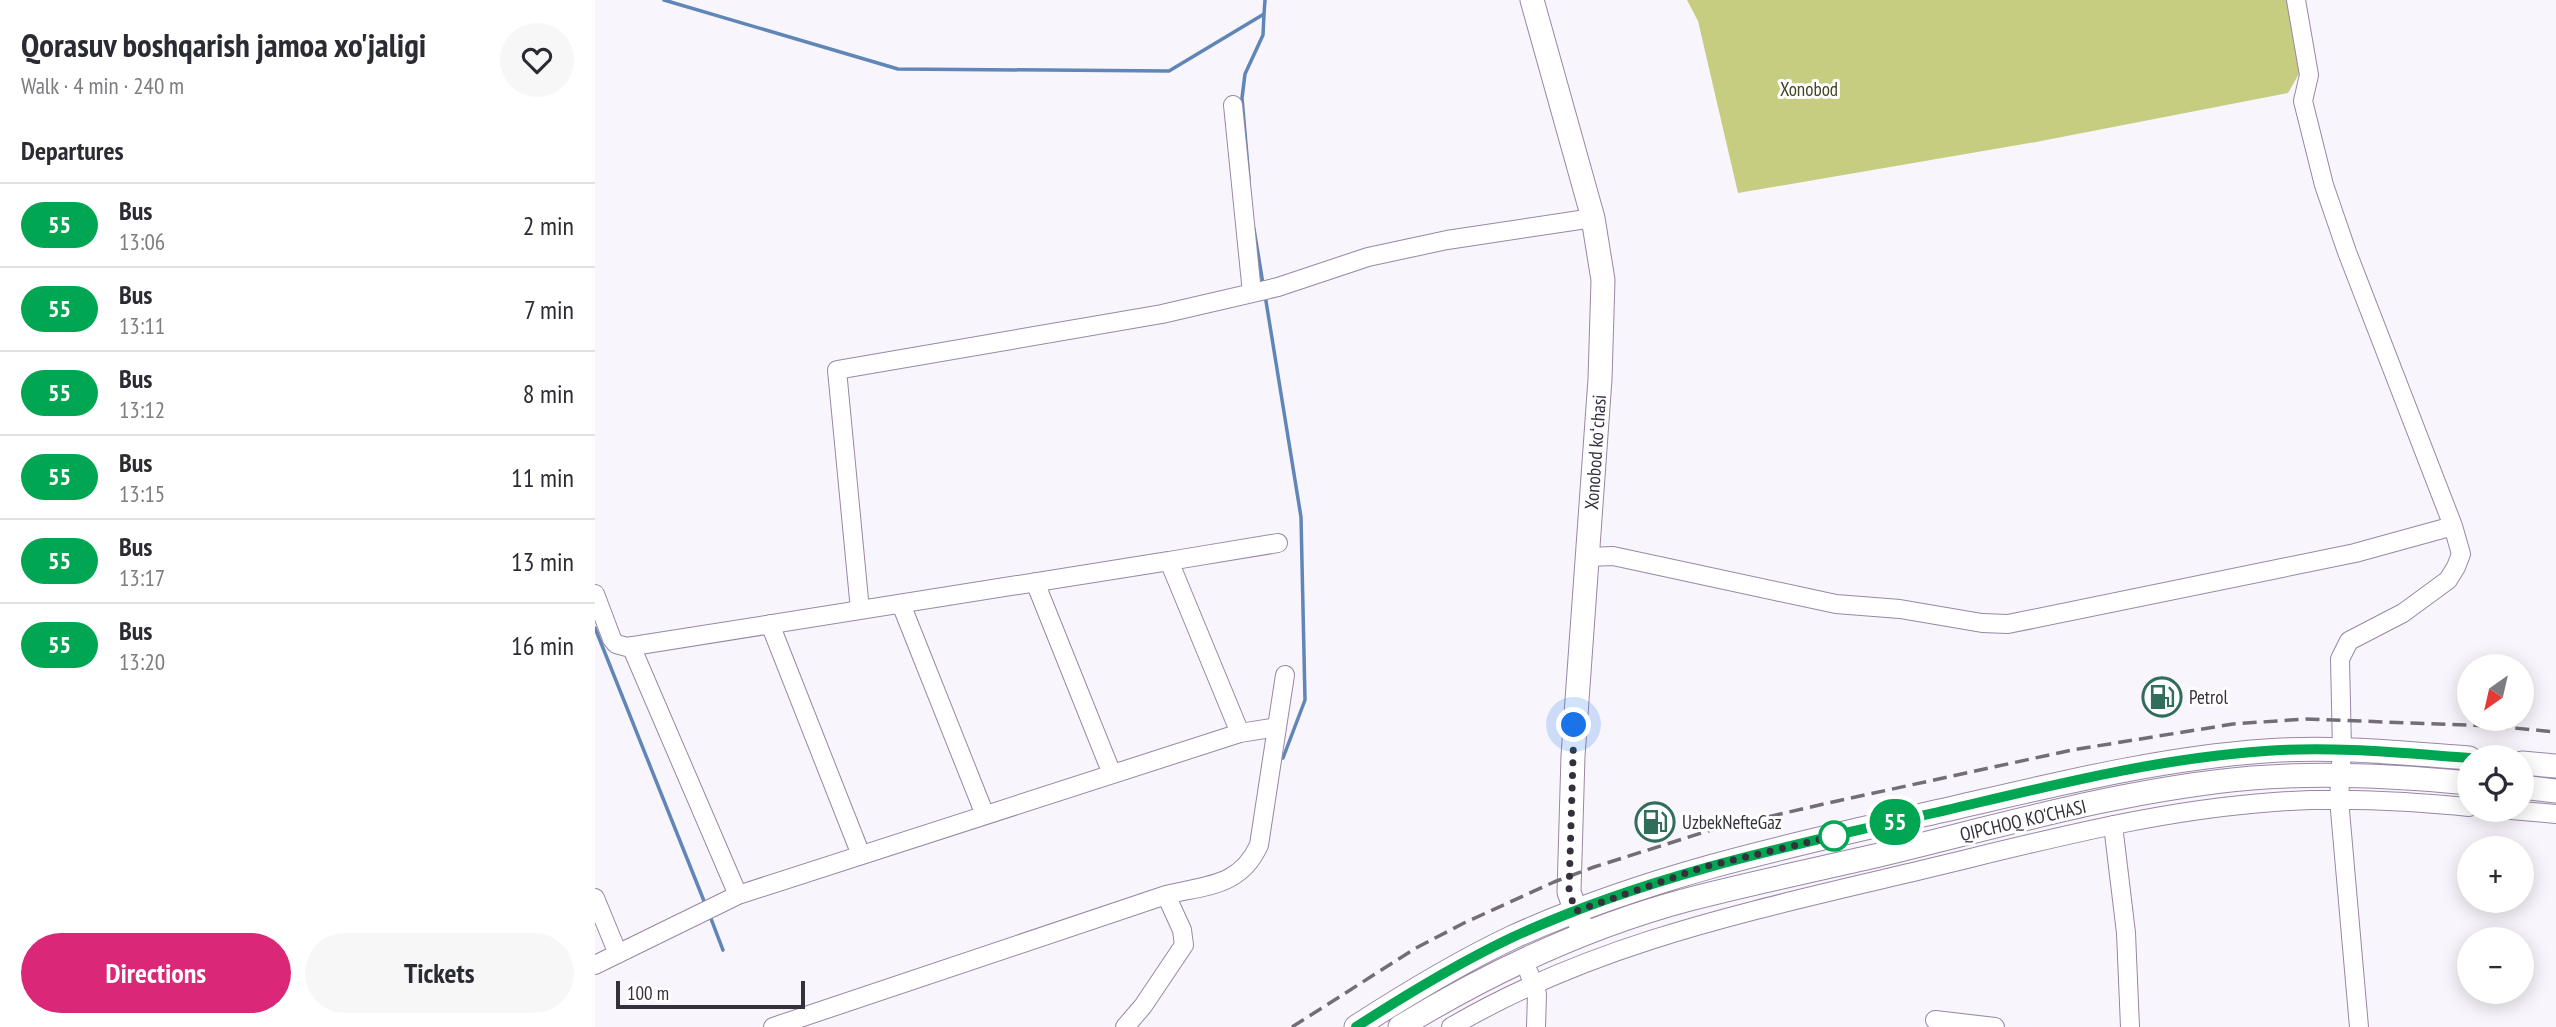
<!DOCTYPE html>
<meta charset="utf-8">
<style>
:root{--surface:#fff;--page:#f7f7f7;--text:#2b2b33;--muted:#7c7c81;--line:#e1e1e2;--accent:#db2777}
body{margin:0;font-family:"PT Sans Narrow",sans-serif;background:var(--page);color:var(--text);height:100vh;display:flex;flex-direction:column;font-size:26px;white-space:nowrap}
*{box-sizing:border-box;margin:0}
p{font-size:23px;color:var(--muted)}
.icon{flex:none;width:38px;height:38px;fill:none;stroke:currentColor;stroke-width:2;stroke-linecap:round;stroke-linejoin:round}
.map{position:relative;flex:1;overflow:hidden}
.details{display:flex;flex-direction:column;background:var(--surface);width:595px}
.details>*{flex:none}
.badge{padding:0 14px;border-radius:23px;font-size:24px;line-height:46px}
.needle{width:46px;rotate:214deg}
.buttons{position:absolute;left:1862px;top:654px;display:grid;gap:14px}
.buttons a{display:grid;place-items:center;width:77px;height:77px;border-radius:50%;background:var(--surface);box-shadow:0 4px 18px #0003;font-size:35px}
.scale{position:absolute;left:21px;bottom:18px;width:189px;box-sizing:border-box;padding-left:7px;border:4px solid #362f3c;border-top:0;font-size:19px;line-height:24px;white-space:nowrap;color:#362f3c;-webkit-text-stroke:5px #fff;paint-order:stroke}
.you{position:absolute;width:35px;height:35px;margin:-18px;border:5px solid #fff;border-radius:50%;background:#1a73e8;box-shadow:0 0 0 10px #1a73e833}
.map>.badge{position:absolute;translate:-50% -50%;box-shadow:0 0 0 4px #fff}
h2{padding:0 21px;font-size:26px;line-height:63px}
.round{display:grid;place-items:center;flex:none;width:74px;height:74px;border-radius:37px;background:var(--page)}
.headline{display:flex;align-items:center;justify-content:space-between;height:119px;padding:0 21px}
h1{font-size:33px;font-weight:700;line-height:52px}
.button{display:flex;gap:14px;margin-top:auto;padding:14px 21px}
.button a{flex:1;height:80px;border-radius:42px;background:var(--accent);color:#fff;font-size:28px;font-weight:700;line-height:80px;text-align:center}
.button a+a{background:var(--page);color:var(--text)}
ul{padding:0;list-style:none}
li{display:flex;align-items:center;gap:21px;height:84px;padding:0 21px;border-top:2px solid var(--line)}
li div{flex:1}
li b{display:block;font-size:26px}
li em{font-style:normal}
li .badge{min-width:77px;font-weight:700;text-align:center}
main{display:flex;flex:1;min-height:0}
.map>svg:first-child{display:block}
</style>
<main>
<section class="details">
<div class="headline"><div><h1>Qorasuv boshqarish jamoa xo'jaligi</h1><p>Walk · 4 min · 240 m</p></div><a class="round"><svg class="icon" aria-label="heart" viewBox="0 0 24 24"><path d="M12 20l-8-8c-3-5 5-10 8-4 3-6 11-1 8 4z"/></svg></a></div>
<h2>Departures</h2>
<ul>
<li><span class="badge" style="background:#00a651;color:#fff">55</span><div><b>Bus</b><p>13:06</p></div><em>2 min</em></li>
<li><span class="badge" style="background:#00a651;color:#fff">55</span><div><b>Bus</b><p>13:11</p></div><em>7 min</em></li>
<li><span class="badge" style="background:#00a651;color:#fff">55</span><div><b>Bus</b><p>13:12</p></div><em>8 min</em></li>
<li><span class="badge" style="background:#00a651;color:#fff">55</span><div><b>Bus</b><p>13:15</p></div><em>11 min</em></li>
<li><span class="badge" style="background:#00a651;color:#fff">55</span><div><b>Bus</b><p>13:17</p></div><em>13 min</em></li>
<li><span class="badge" style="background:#00a651;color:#fff">55</span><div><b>Bus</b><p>13:20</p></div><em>16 min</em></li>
</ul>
<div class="button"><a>Directions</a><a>Tickets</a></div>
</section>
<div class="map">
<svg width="1961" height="1027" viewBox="0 0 1961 1027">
<rect width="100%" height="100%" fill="#f9f5fc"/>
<path fill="#c6cd80" d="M1092,0H1693L1705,72L1693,93L1441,142L1143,193L1103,21Z"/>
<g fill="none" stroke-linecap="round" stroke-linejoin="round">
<path stroke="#5f86b7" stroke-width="3.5" d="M69,0L303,69L574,71L669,14L670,0
M654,180L647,98L650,74L668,35L669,14
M659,229L668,284
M670,295L706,517L710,700L688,758
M0,628L111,906
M115,916L128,950"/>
<g stroke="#9987a5" stroke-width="20">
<path id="minor" d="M1701,0L1714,75L1708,101L1729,185L1752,252L1858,526L1866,554L1861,567L1853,580L1808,613L1754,641L1745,659L1747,749L1744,799L1764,1027
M638,105L657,293
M993,557L1018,556L1241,604L1305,609L1387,623L1413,624L1760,553L1858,526
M574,561L683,543
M440,582L517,774
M0,594L17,639L21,644L32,647L574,561L645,733
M306,604L390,815
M265,610L242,370L567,314L683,287L773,257L852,240L998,218
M175,624L266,855
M36,646L143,895
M1916,810L1961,814
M1518,825L1531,933L1535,1027
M0,898L23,954
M0,965L143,895L645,733L682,727
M934,973L942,994L941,1027
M1340,1020L1400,1027
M178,1027L571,895C611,885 645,887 664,845L690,675
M530,1027L548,1006L589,945L587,930L571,895
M856,1027C998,944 1147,913 1305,875C1429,846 1551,811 1679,802C1744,797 1809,801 1874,807"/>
</g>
<g stroke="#9987a5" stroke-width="25">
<path id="major" d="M937,0L998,218L1008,280L1005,379L978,756L974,892L986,926
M1927,763L1961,766
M1927,787L1961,791
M761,1027C812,994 863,963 918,937C1050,877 1191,846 1332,814C1443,789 1556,759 1670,751C1738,746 1806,753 1874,758
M805,1027C895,972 993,926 1095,899C1157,883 1219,870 1280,856C1405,826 1529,789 1657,778C1730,772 1802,776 1874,783"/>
</g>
<use href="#minor" stroke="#fff" stroke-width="18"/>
<use href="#major" stroke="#fff" stroke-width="23"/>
<path stroke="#746d79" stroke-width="3.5" stroke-dasharray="14 7" stroke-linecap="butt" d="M697,1027L821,948L869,923L959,882L999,867L1116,830L1233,803L1477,750L1638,724L1710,719L1898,726L1961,732"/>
</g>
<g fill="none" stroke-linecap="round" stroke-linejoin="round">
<g stroke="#fff" stroke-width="16">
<path id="line" d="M761,1027C812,994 863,963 918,937C1048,877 1188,847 1326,816C1439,790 1554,759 1670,751C1739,746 1806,753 1874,758"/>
</g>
<use href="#line" stroke="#00a651" stroke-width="10"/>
<path stroke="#362f3c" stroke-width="7" stroke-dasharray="0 12.6" d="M979,725L974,892L981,911L1109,867L1239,836"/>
</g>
<defs>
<g id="fuel-ring" transform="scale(2.0125)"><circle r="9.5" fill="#fff" stroke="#306d5a" stroke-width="1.5"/><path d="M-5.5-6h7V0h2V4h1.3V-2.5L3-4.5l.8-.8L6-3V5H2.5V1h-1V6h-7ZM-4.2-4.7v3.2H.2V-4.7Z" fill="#306d5a"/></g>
</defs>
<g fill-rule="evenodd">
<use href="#fuel-ring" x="1567" y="697"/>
<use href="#fuel-ring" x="1060" y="822"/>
</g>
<circle fill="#fff" stroke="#00a651" stroke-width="3.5" cx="1239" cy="836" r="14"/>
<g text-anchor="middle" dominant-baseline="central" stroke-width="6" stroke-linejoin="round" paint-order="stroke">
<g font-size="19" fill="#41441f" stroke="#fff">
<text x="1214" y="89">Xonobod</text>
</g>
<g font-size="19" fill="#362f3c" stroke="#fff">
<text transform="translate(1000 452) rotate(-86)">Xonobod koʻchasi</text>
<text transform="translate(1428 820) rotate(-13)">QIPCHOQ KO'CHASI</text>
</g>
<g font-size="19" fill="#362f3c" stroke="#fff" text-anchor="start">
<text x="1594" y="697">Petrol</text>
<text x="1087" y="822">UzbekNefteGaz</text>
</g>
</g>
</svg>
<div class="buttons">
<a><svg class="needle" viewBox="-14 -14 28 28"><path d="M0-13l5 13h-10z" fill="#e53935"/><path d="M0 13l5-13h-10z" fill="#7c7c81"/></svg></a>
<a><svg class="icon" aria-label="locate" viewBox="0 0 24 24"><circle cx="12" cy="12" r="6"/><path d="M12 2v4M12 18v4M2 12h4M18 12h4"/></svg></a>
<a>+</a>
<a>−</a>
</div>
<div class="scale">100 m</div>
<div class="you" style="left:979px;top:725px"></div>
<b class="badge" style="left:1300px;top:822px;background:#00a651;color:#fff">55</b>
</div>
</main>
